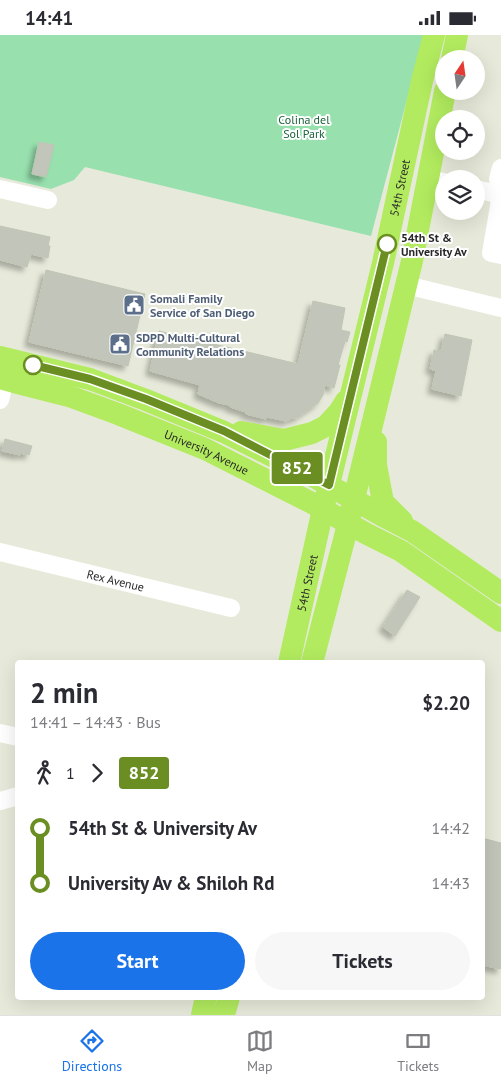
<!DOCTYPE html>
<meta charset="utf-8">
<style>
:root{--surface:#fff;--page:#f7f7f7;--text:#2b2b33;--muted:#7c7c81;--line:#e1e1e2;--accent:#1a73e8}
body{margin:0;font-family:"PT Sans",sans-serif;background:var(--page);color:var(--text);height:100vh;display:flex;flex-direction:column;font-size:19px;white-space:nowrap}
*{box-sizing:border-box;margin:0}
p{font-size:16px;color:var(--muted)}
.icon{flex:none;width:28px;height:28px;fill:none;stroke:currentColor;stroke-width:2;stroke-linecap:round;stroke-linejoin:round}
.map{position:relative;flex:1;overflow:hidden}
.sheet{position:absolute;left:15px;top:625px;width:470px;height:340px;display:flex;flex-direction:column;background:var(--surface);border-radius:5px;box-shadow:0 5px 20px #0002}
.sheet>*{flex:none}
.badge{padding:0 10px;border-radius:4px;font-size:18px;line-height:32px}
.needle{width:32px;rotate:13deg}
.fabs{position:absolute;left:435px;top:15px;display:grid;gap:10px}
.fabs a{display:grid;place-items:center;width:50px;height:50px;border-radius:50%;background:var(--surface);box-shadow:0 5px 20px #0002;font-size:25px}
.map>.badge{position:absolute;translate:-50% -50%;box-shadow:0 0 0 2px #fff}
.legs{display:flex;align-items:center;gap:8px;height:55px;padding:0 15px;font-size:16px}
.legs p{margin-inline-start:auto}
.overview{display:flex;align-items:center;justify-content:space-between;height:85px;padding:0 15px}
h1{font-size:28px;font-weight:700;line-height:38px}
.action{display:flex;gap:10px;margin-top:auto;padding:10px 15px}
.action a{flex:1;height:58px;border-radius:30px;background:var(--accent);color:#fff;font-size:20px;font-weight:700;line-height:58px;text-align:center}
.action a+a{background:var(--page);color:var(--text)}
ul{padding:0 15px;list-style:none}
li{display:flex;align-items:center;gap:18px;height:55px;font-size:19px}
li i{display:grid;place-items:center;width:8px;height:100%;margin:0 6px;background:currentColor}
li i::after{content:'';width:12px;height:12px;margin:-6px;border:4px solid;border-radius:50%;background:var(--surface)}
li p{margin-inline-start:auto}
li:first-child i{background:linear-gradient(#0000 50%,currentColor 0)}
li:last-child i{background:linear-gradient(currentColor 50%,#0000 0)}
.status{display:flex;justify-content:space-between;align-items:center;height:35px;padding:0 25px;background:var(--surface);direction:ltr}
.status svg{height:14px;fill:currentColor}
.tabs{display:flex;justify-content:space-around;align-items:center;height:70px;border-top:1px solid var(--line);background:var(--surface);font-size:14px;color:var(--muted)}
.tabs a{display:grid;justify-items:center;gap:2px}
.tabs .active{color:var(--accent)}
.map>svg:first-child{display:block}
</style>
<div class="status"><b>14:41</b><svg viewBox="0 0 49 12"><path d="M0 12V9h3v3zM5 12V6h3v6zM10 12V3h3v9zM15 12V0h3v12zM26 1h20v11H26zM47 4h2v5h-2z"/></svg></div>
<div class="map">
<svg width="501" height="980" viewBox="0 0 501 980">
<defs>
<filter id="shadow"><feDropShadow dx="-4.5" dy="4.5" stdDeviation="2.5" flood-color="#0004"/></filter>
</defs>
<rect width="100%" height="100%" fill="#e7eada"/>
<path fill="#98e0ae" d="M0,0H424L371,201L85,132L74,145L51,154L0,142Z"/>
<path fill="#c2c6ba" stroke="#c0c5b4" filter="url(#shadow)" d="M39,107L54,110L46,142L32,139Z
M0,191L50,202L48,211H50L48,223L31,219L27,232L0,225Z
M46,235L145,259L128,331L29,307Z
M313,266L345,273L341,295L350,297L347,307L345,306L338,330H340L334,353L325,350L323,360L318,368L296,383H292L286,386L267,382L266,384L246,379V377L230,372V370L219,368L198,359L200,350L150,336L159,296L298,329Z
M445,299L472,305L461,361L432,354L436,336L430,334L434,315L441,316Z
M5,404L32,411L29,420L20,418V420L2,416Z
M407,555L420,562L395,601L383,592Z
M482,803L501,808V934L482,930Z"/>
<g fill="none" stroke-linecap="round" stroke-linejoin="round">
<g stroke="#fff" stroke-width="18">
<path d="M501,133L498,144L501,160L491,218L501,220"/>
<path d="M428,144L444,147"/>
<path d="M0,154L48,165"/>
<path d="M476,154L501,160"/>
<path d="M406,250L501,273"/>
<path d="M0,365L8,334"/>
<path id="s1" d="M0,517L231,573"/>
<path d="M0,698L18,702"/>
<path d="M0,766L18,761"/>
</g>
<g stroke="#b2eb5f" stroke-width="22">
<path d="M452,24L457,0"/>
<path d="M0,322L90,344L146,365L224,397L316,443L381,480L412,496L501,558"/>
<path id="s2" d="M0,343L14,347L69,361L118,379L205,414L310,467L367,499L401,516L501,586"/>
<path d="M241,397L284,405L312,398L326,391L339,377L346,366"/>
<path d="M376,407V430L383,467L402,486"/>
<path id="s3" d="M289,628L323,474L383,228L422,46L434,0"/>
<path d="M312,628L344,505L412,226L445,56"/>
<path d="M202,980L206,962"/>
<path d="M224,980L229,962"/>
</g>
</g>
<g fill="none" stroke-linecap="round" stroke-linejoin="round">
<g stroke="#fff" stroke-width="11">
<path id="line-1" d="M33,330L90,344L146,364L224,396L329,450L387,209"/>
</g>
<use href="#line-1" stroke="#6b8e23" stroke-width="8"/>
</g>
<defs>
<g id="civic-square" transform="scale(1.125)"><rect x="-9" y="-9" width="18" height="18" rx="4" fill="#5c6f8a" stroke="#fff"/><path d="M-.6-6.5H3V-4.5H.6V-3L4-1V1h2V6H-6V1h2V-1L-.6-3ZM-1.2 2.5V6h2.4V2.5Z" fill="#fff"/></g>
</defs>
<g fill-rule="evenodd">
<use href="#civic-square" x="134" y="270"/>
<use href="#civic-square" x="120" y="309"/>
</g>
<g fill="#fff" stroke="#6b8e23" stroke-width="2.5">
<circle cx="387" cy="209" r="9"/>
<circle cx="33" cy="330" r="9"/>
</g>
<g text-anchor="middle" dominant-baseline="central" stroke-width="4" stroke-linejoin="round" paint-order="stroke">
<g font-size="12" fill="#1c623a" stroke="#fff">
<text x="304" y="84">Colina del<tspan x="304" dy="14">Sol Park</tspan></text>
</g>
<g font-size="12" fill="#282828" stroke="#fff">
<text stroke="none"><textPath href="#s3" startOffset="488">54th Street</textPath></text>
<text stroke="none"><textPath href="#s2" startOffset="220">University Avenue</textPath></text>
<text stroke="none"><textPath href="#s1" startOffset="119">Rex Avenue</textPath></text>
<text stroke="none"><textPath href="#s3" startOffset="82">54th Street</textPath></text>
</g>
<g font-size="12" font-weight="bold" fill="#282828" stroke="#fff" text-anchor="start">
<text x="401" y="202">54th St &amp;<tspan x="401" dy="14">University Av</tspan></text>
</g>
<g font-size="12" font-weight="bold" fill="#4e5e75" stroke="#fff" text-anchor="start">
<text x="150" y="263">Somali Family<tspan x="150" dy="14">Service of San Diego</tspan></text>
<text x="136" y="302">SDPD Multi-Cultural<tspan x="136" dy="14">Community Relations</tspan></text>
</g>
</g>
</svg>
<div class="fabs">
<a><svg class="needle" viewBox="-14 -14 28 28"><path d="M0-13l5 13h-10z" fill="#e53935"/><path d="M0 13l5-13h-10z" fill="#7c7c81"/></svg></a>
<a><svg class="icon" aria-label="locate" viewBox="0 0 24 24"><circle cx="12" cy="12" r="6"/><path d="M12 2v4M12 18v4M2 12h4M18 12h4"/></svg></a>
<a><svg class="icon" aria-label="layers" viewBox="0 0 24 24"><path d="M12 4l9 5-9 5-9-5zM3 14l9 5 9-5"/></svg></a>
</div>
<b class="badge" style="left:297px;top:433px;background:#6b8e23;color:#fff">852</b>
<section class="sheet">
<div class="overview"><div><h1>2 min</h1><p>14:41 – 14:43 · Bus</p></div><b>$2.20</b></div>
<div class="legs"><svg class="icon" aria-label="walk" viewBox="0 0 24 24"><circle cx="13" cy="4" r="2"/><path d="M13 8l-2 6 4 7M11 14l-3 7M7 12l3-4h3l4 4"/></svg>1<svg class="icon" aria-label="forward" viewBox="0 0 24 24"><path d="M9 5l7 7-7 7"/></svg><b class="badge" style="background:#6b8e23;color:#fff">852</b></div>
<ul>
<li><i style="color:#6b8e23"></i><b>54th St &amp; University Av</b><p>14:42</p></li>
<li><i style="color:#6b8e23"></i><b>University Av &amp; Shiloh Rd</b><p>14:43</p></li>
</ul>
<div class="action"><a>Start</a><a>Tickets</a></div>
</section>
</div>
<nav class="tabs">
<a class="active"><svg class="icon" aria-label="directions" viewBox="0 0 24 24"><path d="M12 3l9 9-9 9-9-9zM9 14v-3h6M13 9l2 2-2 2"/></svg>Directions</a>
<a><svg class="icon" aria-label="map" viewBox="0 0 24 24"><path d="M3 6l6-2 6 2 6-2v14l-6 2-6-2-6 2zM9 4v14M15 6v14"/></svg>Map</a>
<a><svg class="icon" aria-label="tickets" viewBox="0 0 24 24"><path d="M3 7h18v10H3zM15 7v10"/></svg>Tickets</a>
</nav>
